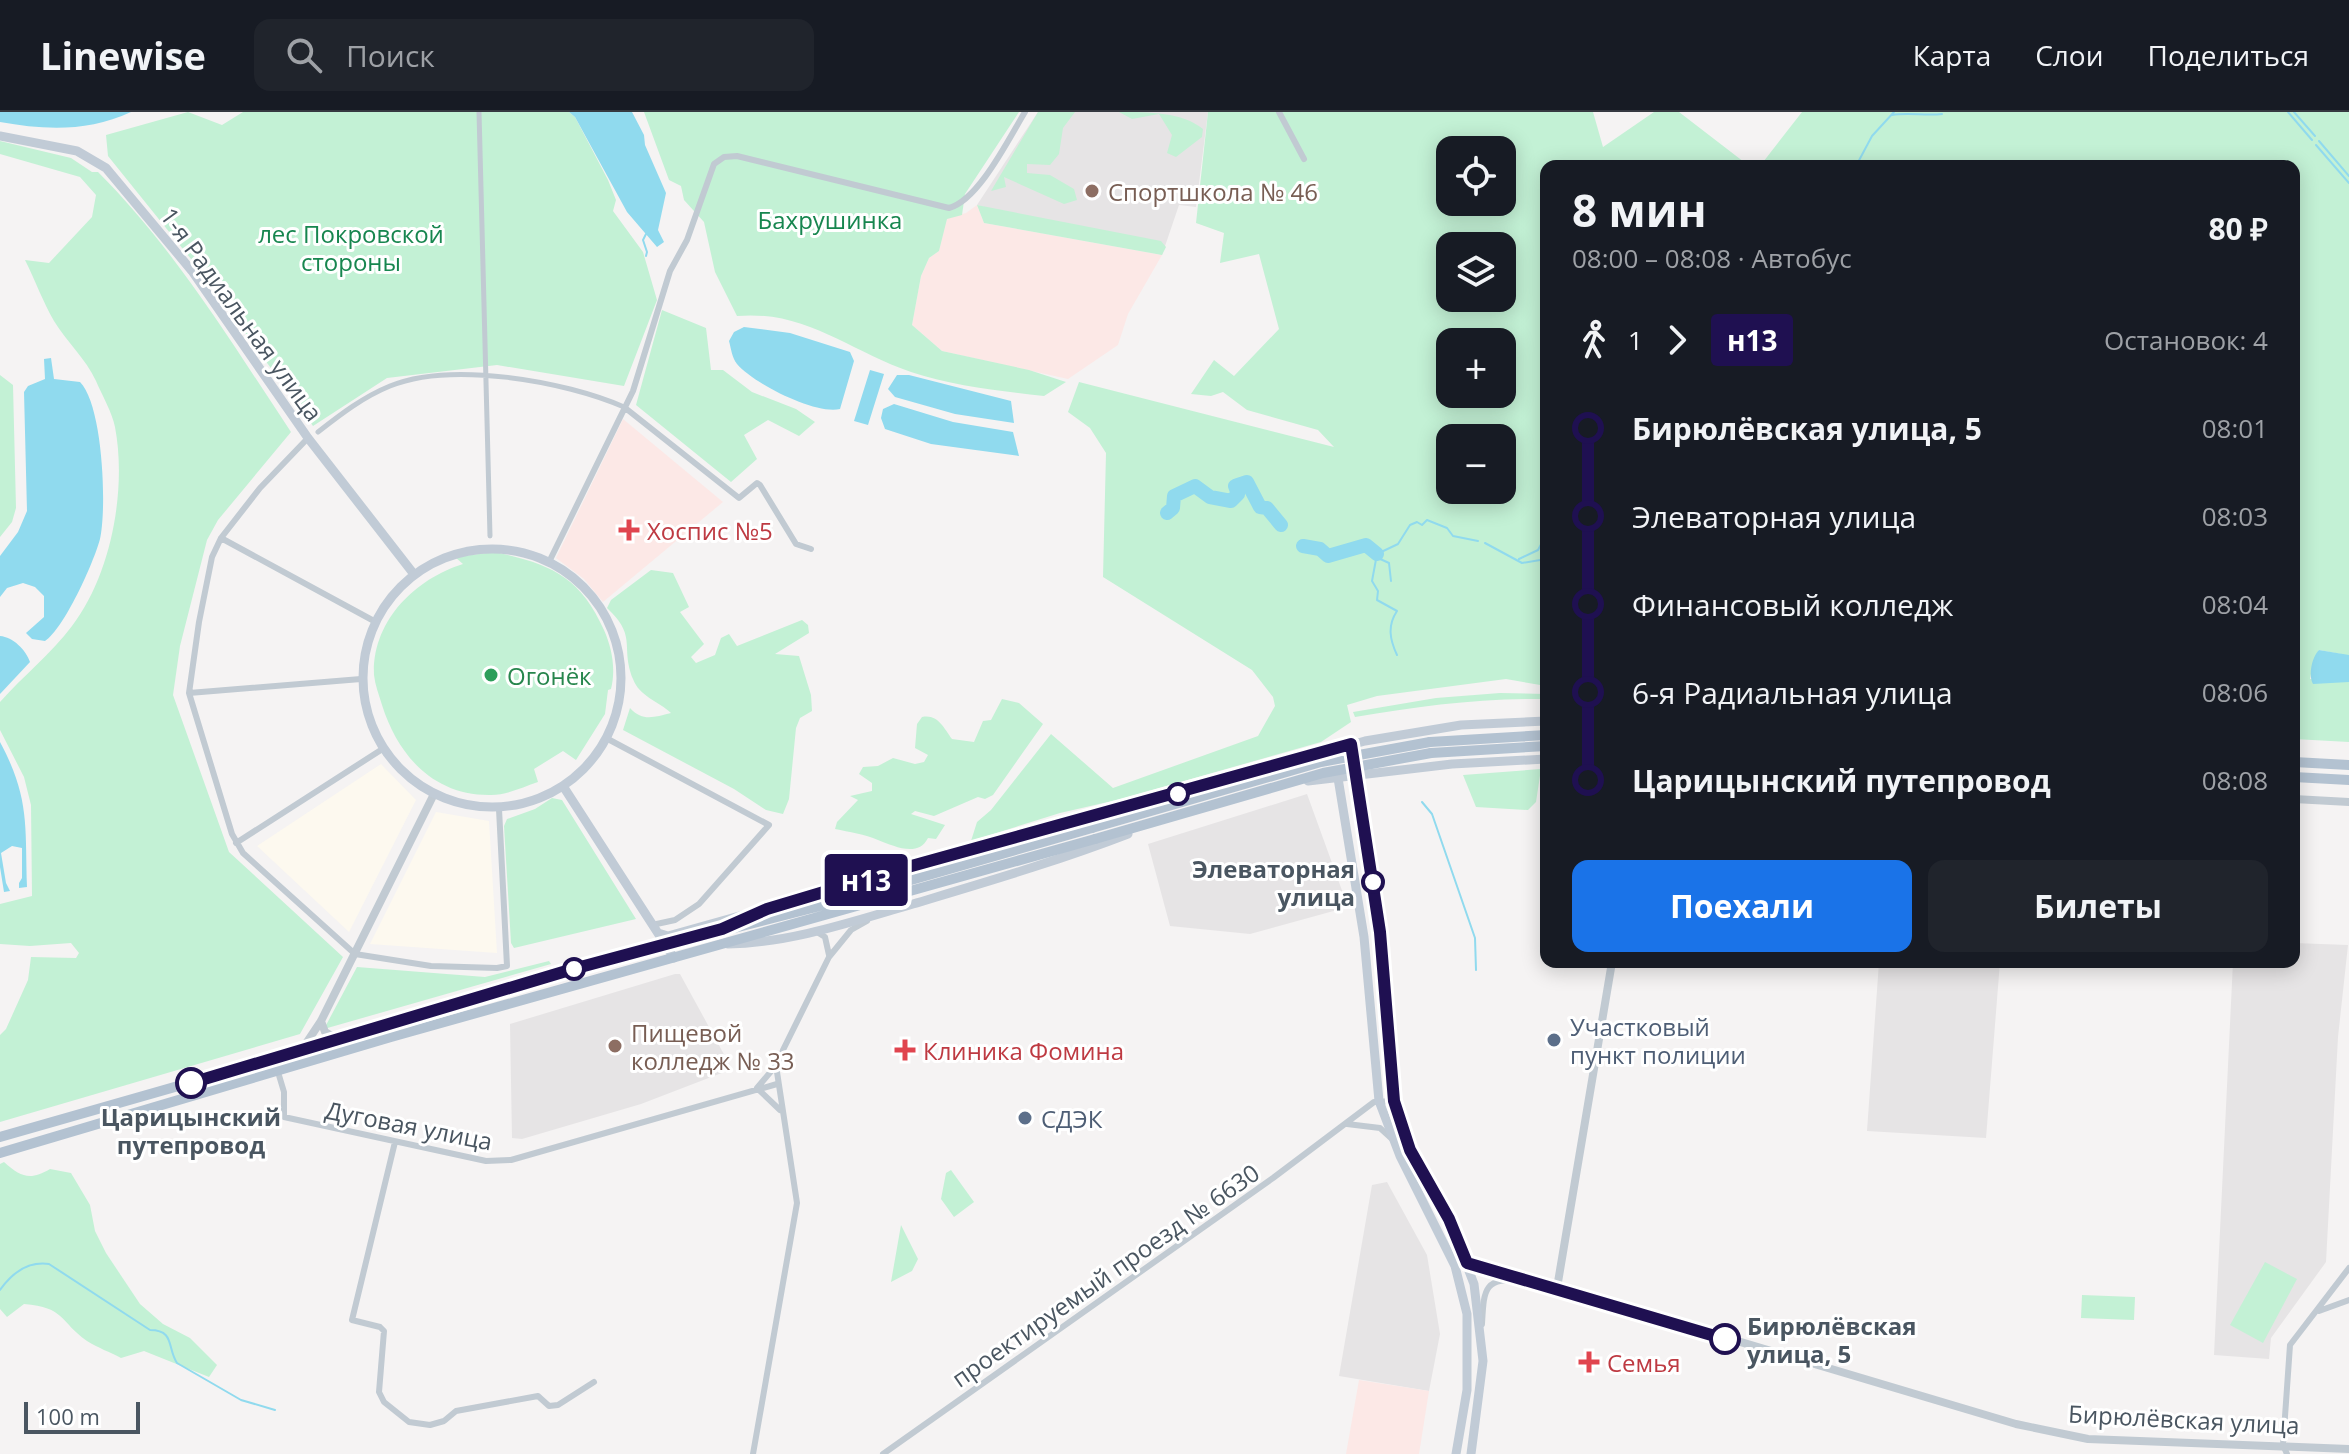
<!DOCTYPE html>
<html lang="ru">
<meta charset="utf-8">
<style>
:root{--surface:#171b24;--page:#20242c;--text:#f1f3f6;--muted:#9ea1a6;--line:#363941;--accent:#1a73e8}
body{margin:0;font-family:"Open Sans",sans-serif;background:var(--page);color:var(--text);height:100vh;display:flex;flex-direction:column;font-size:30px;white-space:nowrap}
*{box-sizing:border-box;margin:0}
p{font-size:26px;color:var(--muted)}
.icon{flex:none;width:44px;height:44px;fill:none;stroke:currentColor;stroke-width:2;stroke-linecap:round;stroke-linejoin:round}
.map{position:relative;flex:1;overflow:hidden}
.sheet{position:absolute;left:1540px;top:48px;width:760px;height:808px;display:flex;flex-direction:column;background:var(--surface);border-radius:16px;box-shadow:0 4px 20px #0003}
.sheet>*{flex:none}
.badge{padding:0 16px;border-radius:6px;font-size:28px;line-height:52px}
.tools{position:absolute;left:1436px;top:24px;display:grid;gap:16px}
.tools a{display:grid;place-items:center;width:80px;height:80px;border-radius:16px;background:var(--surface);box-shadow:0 4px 20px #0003;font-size:40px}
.scale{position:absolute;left:24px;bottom:20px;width:116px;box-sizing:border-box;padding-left:8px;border:4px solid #4a5661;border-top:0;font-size:22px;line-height:28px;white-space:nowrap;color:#4a5661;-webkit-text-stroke:6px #fff;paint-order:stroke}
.map>.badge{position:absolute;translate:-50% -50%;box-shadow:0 0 0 4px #fff}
.legs{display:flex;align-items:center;gap:12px;height:88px;padding:0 32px;font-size:26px}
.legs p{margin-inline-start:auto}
.summary{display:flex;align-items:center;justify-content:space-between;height:136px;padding:0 32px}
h1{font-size:44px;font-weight:700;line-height:60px}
.primary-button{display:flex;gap:16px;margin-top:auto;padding:16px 32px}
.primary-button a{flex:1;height:92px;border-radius:16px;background:var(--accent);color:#fff;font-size:32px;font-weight:700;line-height:92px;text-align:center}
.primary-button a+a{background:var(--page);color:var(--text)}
ul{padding:0 32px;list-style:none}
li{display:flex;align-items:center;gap:28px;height:88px;font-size:30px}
li i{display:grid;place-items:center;width:12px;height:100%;margin:0 10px;background:currentColor}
li i::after{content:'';width:20px;height:20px;margin:-10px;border:6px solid;border-radius:50%;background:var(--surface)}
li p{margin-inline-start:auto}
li:first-child i{background:linear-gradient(#0000 50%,currentColor 0)}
li:last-child i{background:linear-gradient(currentColor 50%,#0000 0)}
header{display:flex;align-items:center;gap:48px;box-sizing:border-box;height:112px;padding:0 40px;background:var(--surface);border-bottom:2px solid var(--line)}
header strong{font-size:38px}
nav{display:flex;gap:44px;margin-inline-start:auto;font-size:28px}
.search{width:560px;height:72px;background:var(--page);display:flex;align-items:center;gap:20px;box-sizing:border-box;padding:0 28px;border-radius:16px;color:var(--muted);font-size:30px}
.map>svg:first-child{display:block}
</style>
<header>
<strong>Linewise</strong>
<div class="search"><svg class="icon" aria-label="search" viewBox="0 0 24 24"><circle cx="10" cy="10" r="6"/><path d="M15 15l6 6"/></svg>Поиск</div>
<nav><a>Карта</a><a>Слои</a><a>Поделиться</a></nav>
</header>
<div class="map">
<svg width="2349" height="1342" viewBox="0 0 2349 1342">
<rect width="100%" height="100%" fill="#f5f3f3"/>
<path fill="#fdf9ef" d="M381,652L416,688L349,820L257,734Z
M436,700L489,709L497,841L370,832Z"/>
<path fill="#e6e4e5" d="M1038,0H1208L1196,95L1179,93L1162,143L977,93Z
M1307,682L1348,795L1250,822L1170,814L1148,732Z
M2294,831L2348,833L2338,925L2326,1150L2271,1226L2269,1247L2214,1243L2233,850H2294Z
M1879,850H2000L1986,1026L1867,1019Z
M675,862H680L732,957L641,992L522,1027L512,1026L510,912Z
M1387,1070L1427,1143L1440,1222L1429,1279L1339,1264L1372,1073Z"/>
<path fill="#fce8e6" d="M977,93L984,111L1162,143L1128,202L1118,233L1068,267L942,239L912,213L921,164L929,146L939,139L947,106L966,101Z
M623,307L723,390L603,490L584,467L556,446Z
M1359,1268L1429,1279L1419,1342H1346Z"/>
<path fill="#c3f1d5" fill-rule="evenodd" d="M188,0L222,13L243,0H569L575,5L608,68L616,88L613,99L643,140L657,188L624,274L497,253L387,266L313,314L195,152L108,44L106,23Z
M644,0H1019L965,82L962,103L947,107L939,139L929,146L921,164L912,213L942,239L1029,258L1066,270L1044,284C999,279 954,274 911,260C849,239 806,198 737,204L715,160L704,110L684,88L681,74L669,68Z
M1038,0H1089H1075L1063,16L1059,42L1050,53L1027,52V61L1050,63L1074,77L1077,88L1064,92L1004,65L1006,75L991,79Z
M1119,0C1150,0 1182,0 1203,17L1202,25L1176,45L1167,41L1172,23L1159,2L1132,7Z
M1208,0H1593L1603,35L1654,0H1679L1744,50L1743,54H1546V574L1506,567L1377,584L1347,593L1351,610L1321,630L1121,687L1060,701L971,729L977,710L991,698L1051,622L1113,676L1258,624L1275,594L1273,585L1252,558L1103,465L1106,341L1090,316L1068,300L1079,270L1334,335L1318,318L1247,298L1223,280L1211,284L1191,282L1214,248L1234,264L1279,217L1259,142L1220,151L1224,121L1196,111ZM1450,38H1502V90H1450ZM1450,134H1502V186H1450ZM1450,230H1502V282H1450ZM1450,326H1502V378H1450Z
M1802,0H2349V547L2341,542L2319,538L2313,551L2310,567L2349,570V630L2294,627V54H1760Z
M0,29L71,46L92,60H98C175,137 231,230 291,320L218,408L207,428L180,534L173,583L229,740L343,845L300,922L0,1010V923L6,917L28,868L31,845L76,846L79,841L71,831L30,834L0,832V792L32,784L31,693L24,665L0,618V590C23,564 51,542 72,514C111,463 127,378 115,315C112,300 102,283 96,269C86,247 67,230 54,209C43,190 35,168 25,148L49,151L92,105L96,83L80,65L0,42Z
M977,93L1161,129L1166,135L1162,143L984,111Z
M662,198L706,216L711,258H723L752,280L796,297L815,310L799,324L768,308L744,323L757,347L731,370L636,293Z
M0,263L13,273L16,396L12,410L0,425Z
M495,440C550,452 580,464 604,518C612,536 616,557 611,577L608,578L605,602L576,648L563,639L534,657L538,670C523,675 507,683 491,683C434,684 398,644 382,593C379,583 375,573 374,563C372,509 415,467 463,452L455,445Z
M651,458L673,461L689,495L680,500L704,532L691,545L696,551L715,543L721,526L729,522L737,534L802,508L808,513L809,521L775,542L799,544L811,583L812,599L800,606L796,616L789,687L783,702L766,698L734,677L623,618L630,596C643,610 654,605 671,601C658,589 639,584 633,567C620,534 638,525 607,496L611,488Z
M1500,581L1546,582V587C1481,586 1419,594 1355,605L1353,600L1436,586Z
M1002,587L1019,591L1043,612L993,683L985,687L978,685L934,704L915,699L911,702L945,713L936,727L928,726C918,746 894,734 878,728C865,722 849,720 835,717L837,710L858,688L850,684L872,679V671L859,662L863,655L878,654L893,646L915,652L924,650L928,643L915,636L917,612L922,605C938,602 943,615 952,627L974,630L983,609L991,608Z
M1541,657L1536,690L1528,698L1476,695L1463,663Z
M552,686L562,688L636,807L514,836L511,831L504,714L507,707L535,697Z
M549,849L551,852L324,917L357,855L485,865Z
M4,1050C21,1065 30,1069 50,1057L71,1061L90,1093L95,1119L106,1141L140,1192L163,1212L190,1226L217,1253L209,1265L144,1239L121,1246C110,1240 98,1236 87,1229C60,1210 65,1195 24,1192L7,1205L0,1197V1052Z
M951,1058L974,1090L954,1105L941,1087L946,1061Z
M901,1113L918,1147L912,1159L891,1170Z
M2265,1150L2297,1167L2263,1231L2230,1213Z
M2082,1183L2135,1185L2134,1208L2081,1206Z"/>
<path fill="#90daee" d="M0,0H131C88,20 45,18 0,10Z
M569,0H632L644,23L645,33L666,81L658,118L664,130L657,135L627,100L575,5Z
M744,215L790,221L850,240L854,249L840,297C816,303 754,272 737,252C732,246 731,236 729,229L734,220Z
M51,246L54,267L80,270C103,293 107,396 100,427C94,450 64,517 45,529L32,527L26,521L44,505V484L35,475L23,471L7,476L0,485V444L18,420L27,399L24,280L28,274L45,267L44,247Z
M870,258L884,262L868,313L854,309Z
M897,263H909L1011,289L1014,311L955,302L895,285L888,277Z
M894,292L953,310L1013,320L1019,344L931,332L885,317L881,306L883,297Z
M0,524C13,525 26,538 30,550L0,582Z
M2319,538L2349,543V570L2313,572C2308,563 2312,545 2319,538Z
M0,630C30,686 25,714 27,775L19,776V771L22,766V736L12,734L1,741L6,771L10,779L4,780L0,755Z"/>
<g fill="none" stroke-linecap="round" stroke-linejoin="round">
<path stroke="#90daee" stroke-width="2" d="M2288,0L2312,28
M2294,0L2315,24
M1892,3C1908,0 1925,4 1942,2
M2319,29L2349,64
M2316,33L2349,71
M1856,54L1872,24L1894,0
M646,144L647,140L643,128L646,122
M1485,431L1522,451L1546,447
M1378,446L1389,451L1391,469
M1519,447L1538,438L1546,423
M1397,543C1390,528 1387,514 1397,499L1377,488L1378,479L1372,469L1377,442L1398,432L1410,413L1417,410L1422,413L1427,408L1447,416L1453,424L1478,429
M2294,551L2299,550
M1422,690L1432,702L1475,826L1476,858
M0,1178C12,1161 27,1149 49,1152L150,1218C175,1218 167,1236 177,1251L241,1288L275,1298"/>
<path stroke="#90daee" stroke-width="14" d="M1167,401L1173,396L1174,384L1195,374L1210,385L1231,389L1238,382L1235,374L1247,370L1260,395L1267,396L1281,413
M1303,434L1320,437L1328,444L1366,433L1377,442"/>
<path stroke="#c1cad2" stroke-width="5" d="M479,0L490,424
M318,320C341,302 363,285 390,274C451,249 565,269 624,295"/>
<path stroke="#c1cad2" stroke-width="6" d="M1279,0L1304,47
M624,295L739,386L757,371L760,373L796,432L811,437
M308,326L260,376L221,426L212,445L199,510L189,581L232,722L243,741L355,842L431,854L497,856L507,854L499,697
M221,426L374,509
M549,450L633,279L670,159L687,128L714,52L724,45L737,44L949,96C979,88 1009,26 1025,0
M189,581L361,567
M606,626L769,713L699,792L675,808L652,813
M236,731L384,636
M817,820L825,825L829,843
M278,960L284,980V1005L486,1049L511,1048L777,972
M757,976L778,951
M757,976L780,998
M1347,1012L1380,1016L1391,1026
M395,1030L352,1208L380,1215L384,1219L379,1280L384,1290L409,1310L430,1313L444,1309L456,1299L538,1284L549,1294L558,1293L594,1270
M2319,1199L2349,1188
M1482,1212C1484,1175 1484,1166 1524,1168
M753,1342L797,1091L777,960L783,938L829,845L851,818L867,809
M883,1342L1273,1066L1374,990L1394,989
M2287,1342L2283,1333L2290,1233L2349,1156"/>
<path stroke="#c1cad2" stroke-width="8" d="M2294,687L2349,690
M321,909L325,920L339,928
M301,939L321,909L434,682
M1463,1152L1482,1153L2016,1312L2088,1327L2349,1337
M1557,1176L1612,850"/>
<path stroke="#c1cbd6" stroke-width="9" d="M0,24L77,39L106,56L192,159L308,326L413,461
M363 566a129 129 0 1 1 258 0a129 129 0 1 1-258 0Z
M1337,660L1364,825L1379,989L1400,1044L1455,1154L1467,1202V1278L1456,1342
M1354,660L1380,820L1394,989L1410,1038L1449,1107L1474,1172L1483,1249L1471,1342
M1308,669L1452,652L1546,647
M563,674L674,846
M658,821L668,824L1365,629L1461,613L1546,609
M728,832C790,831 854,809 913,792C986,770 1058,749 1128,722"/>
<path stroke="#b3c2d1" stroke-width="10" d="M1430,630L1546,623
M1431,641L1546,634
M2294,650L2349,653
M2294,665L2349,668
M0,1025L339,928L573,857L824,793L1092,716
M0,1041L391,925L1095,727"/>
<path stroke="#b3c2d1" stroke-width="10" d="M1092,716L1321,650L1430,630
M1095,727L1323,661L1431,641"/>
</g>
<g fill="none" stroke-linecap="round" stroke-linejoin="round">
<g stroke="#fff" stroke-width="18">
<path id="line-1" d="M191,971L573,857L722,817L767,797L897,758L1351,632L1380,820L1394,989L1410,1038L1449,1107L1467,1151L1725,1227"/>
</g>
<use href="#line-1" stroke="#1f1051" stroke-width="12"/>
</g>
<g fill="#8d6e63" stroke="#fff" stroke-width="3">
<circle cx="1092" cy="79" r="8"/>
<circle cx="615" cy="934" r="8"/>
</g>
<g fill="#e0444e" stroke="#fff" stroke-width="3">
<path d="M625 406h8v8h8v8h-8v8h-8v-8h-8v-8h8z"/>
<path d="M901 926h8v8h8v8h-8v8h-8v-8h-8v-8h8z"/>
<path d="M1585 1238h8v8h8v8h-8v8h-8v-8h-8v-8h8z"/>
</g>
<circle fill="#2e9e5b" stroke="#fff" stroke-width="3" cx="491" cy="563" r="8"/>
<g fill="#fff" stroke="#1f1051" stroke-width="4">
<circle cx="1178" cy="682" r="10"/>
<circle cx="1373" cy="770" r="10"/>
<circle cx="574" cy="857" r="10"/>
<circle cx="191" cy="971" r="14"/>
<circle cx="1725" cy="1227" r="14"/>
</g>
<g fill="#5c6f8a" stroke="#fff" stroke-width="3">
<circle cx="1554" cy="928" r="8"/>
<circle cx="1025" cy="1006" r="8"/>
</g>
<g text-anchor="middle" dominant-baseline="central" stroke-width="6" stroke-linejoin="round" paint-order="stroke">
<g font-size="24" fill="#785e54" stroke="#fff" text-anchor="start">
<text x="1108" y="79">Спортшкола № 46</text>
<text x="631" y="920">Пищевой<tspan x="631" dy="28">колледж № 33</tspan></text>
</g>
<g font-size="24" fill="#17864f" stroke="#fff">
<text x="830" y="107">Бахрушинка</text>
<text x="351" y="121">лес Покровской<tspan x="351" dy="28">стороны</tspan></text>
</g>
<g font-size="24" fill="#4a5661" stroke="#fff">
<text transform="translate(242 202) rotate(54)">1-я Радиальная улица</text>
<text transform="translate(409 1013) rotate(11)">Дуговая улица</text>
<text transform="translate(1105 1163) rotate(-35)">проектируемый проезд № 6630</text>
<text transform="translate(2184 1307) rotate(3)">Бирюлёвская улица</text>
</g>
<g font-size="24" fill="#be3a42" stroke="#fff" text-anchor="start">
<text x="647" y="418">Хоспис №5</text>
<text x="923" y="938">Клиника Фомина</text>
<text x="1607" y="1250">Семья</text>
</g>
<g font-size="24" fill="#27864d" stroke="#fff" text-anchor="start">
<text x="507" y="563">Огонёк</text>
</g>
<g font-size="24" font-weight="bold" fill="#4a5661" stroke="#fff" text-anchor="end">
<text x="1355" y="756">Элеваторная<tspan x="1355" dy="28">улица</tspan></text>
<text x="191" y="1004" text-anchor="middle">Царицынский<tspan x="191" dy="28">путепровод</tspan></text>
<text x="1747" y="1213" text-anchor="start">Бирюлёвская<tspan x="1747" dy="28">улица, 5</tspan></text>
</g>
<g font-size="24" fill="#4e5e75" stroke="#fff" text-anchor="start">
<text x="1570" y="914">Участковый<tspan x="1570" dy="28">пункт полиции</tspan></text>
<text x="1041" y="1006">СДЭК</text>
</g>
</g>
</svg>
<div class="tools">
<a><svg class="icon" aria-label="locate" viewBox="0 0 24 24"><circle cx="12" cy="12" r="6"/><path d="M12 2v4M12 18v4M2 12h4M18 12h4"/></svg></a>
<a><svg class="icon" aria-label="layers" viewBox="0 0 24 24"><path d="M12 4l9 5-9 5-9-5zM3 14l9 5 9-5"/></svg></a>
<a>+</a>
<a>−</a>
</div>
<div class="scale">100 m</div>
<b class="badge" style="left:866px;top:768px;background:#1f1051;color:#fff">н13</b>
<section class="sheet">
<div class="summary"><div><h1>8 мин</h1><p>08:00 – 08:08 · Автобус</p></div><b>80 ₽</b></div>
<div class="legs"><svg class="icon" aria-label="walk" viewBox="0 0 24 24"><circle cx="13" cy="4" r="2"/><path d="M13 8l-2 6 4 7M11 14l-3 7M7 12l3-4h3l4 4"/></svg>1<svg class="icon" aria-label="forward" viewBox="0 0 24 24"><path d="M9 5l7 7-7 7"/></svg><b class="badge" style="background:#1f1051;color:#fff">н13</b><p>Остановок: 4</p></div>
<ul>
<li><i style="color:#1f1051"></i><b>Бирюлёвская улица, 5</b><p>08:01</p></li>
<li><i style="color:#1f1051"></i><span>Элеваторная улица</span><p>08:03</p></li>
<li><i style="color:#1f1051"></i><span>Финансовый колледж</span><p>08:04</p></li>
<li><i style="color:#1f1051"></i><span>6-я Радиальная улица</span><p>08:06</p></li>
<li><i style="color:#1f1051"></i><b>Царицынский путепровод</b><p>08:08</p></li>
</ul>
<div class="primary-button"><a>Поехали</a><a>Билеты</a></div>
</section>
</div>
